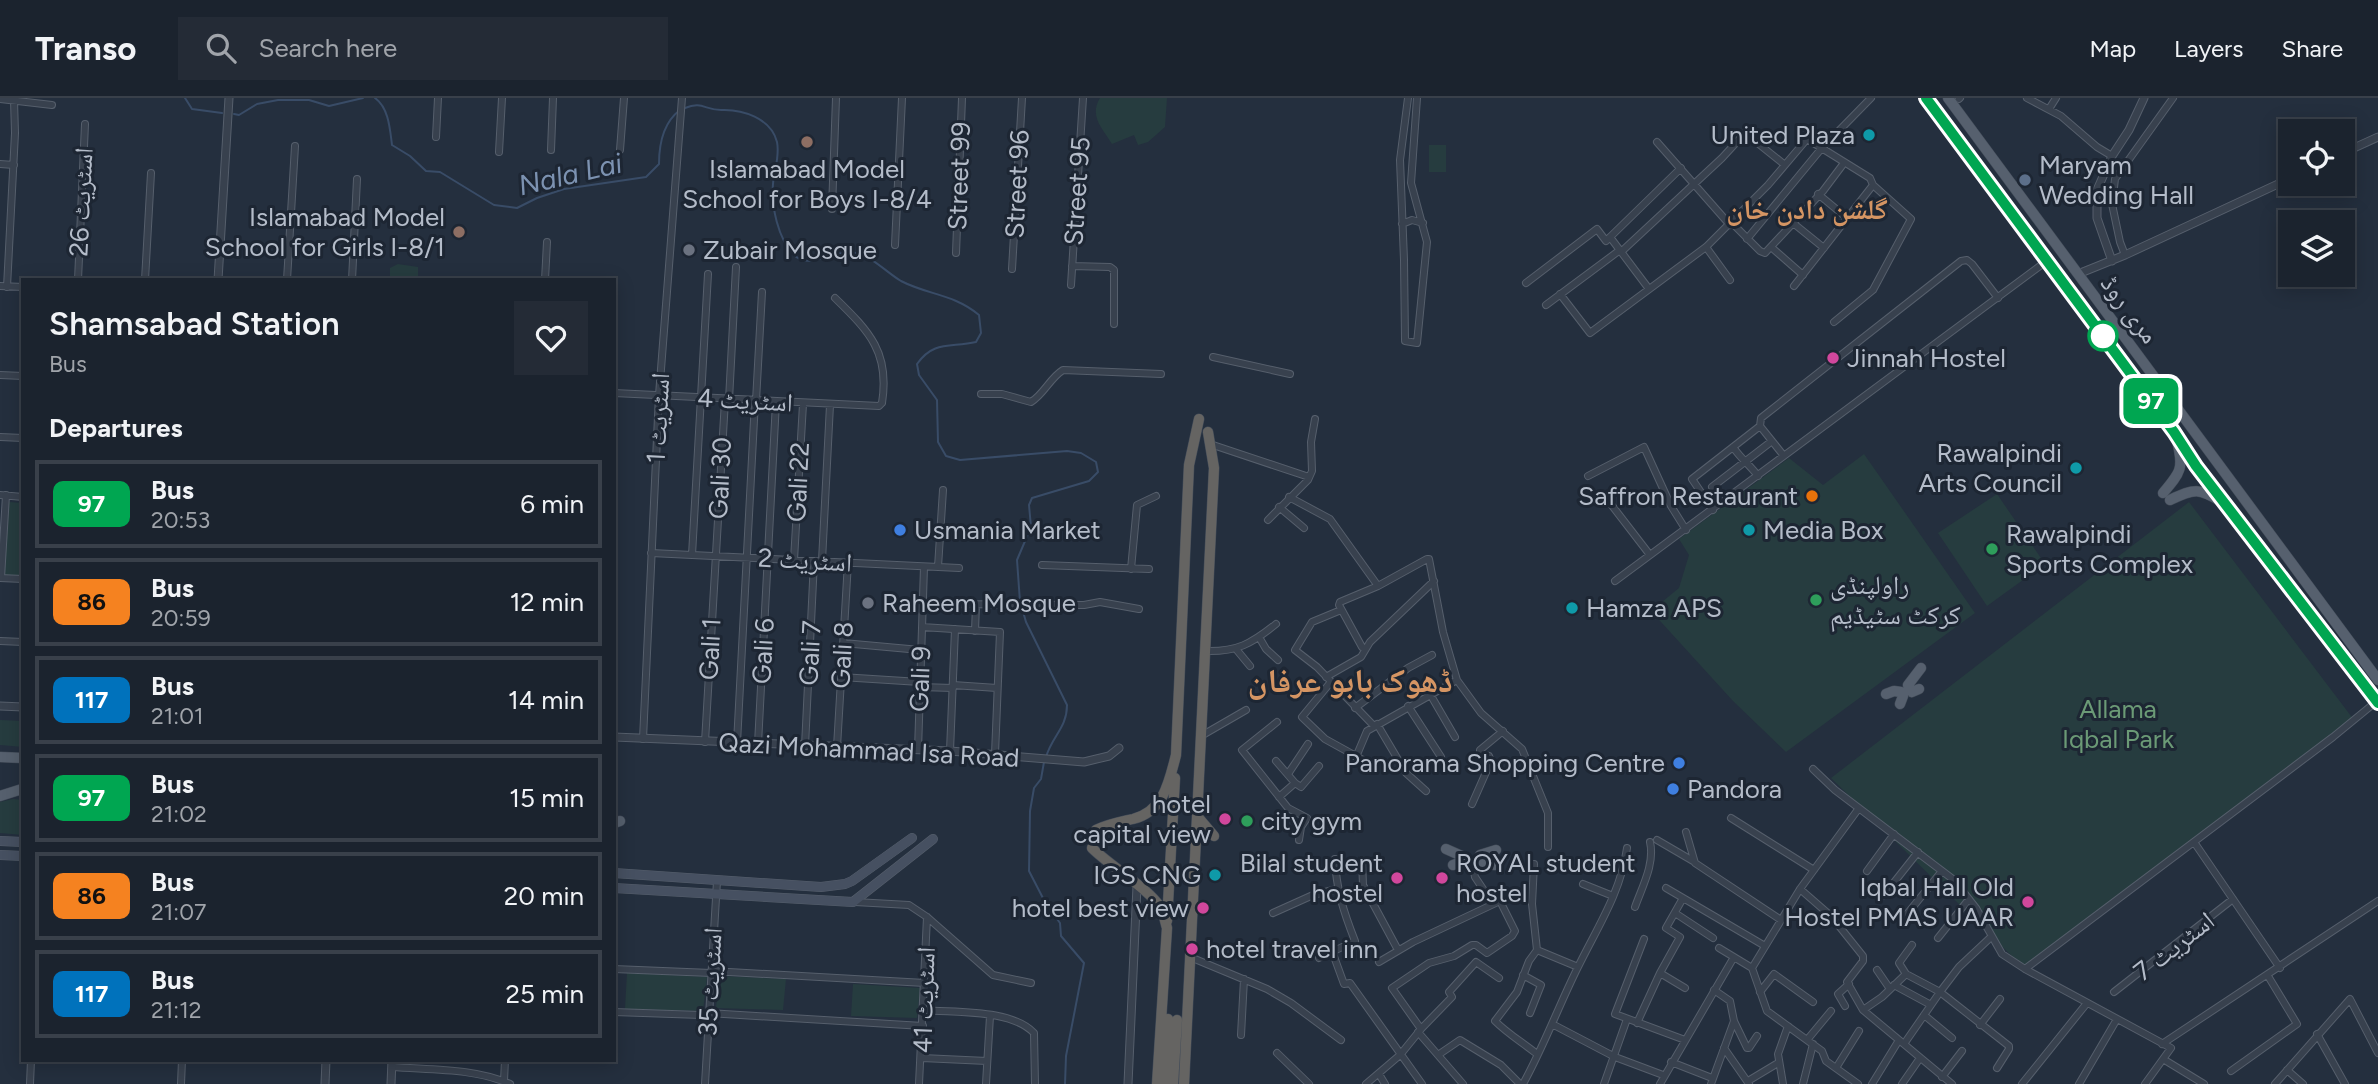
<!DOCTYPE html>
<meta charset="utf-8">
<style>
:root{--surface:#1b232e;--page:#242b36;--text:#f1f3f6;--muted:#a0a4aa;--line:#39404a}
body{margin:0;font-family:Figtree,"Noto Naskh Arabic",sans-serif;background:var(--page);color:var(--text);height:100vh;display:flex;flex-direction:column;font-size:26px;white-space:nowrap}
*{box-sizing:border-box;margin:0}
p{font-size:23px;color:var(--muted)}
.icon{flex:none;width:38px;height:38px;fill:none;stroke:currentColor;stroke-width:2;stroke-linecap:round;stroke-linejoin:round}
.map{position:relative;flex:1;overflow:hidden}
.details{position:absolute;left:21px;top:180px;width:595px;height:784px;display:flex;flex-direction:column;background:var(--surface);border-radius:0px;box-shadow:0 4px 18px #0003,0 0 0 2px var(--line)}
.details>*{flex:none}
.badge{padding:0 14px;border-radius:10px;font-size:24px;line-height:46px}
.tools{position:absolute;left:2278px;top:21px;display:grid;gap:14px}
.tools a{display:grid;place-items:center;width:77px;height:77px;border-radius:0px;background:var(--surface);box-shadow:0 4px 18px #0003,0 0 0 2px var(--line);font-size:35px}
.map>.badge{position:absolute;translate:-50% -50%;box-shadow:0 0 0 4px #fff}
h2{padding:0 28px;font-size:26px;line-height:63px}
.round{display:grid;place-items:center;flex:none;width:74px;height:74px;border-radius:0px;background:var(--page)}
.head{display:flex;align-items:center;justify-content:space-between;height:119px;padding:0 28px}
h1{font-size:33px;font-weight:600;line-height:52px}
ul{padding:0;list-style:none}
li{display:flex;align-items:center;gap:21px;height:88px;margin:0 14px 10px;padding:0 14px;border:4px solid var(--line);border-radius:0px}
li div{flex:1}
li b{display:block;font-size:26px}
li em{font-style:normal}
li .badge{min-width:77px;font-weight:700;text-align:center}
header{display:flex;align-items:center;gap:42px;box-sizing:border-box;height:98px;padding:0 35px;background:var(--surface);border-bottom:2px solid var(--line)}
header strong{font-size:33px}
nav{display:flex;gap:38px;margin-inline-start:auto;font-size:24px}
.search{width:490px;height:63px;background:var(--page);display:flex;align-items:center;gap:18px;box-sizing:border-box;padding:0 24px;border-radius:0px;color:var(--muted);font-size:26px}
.map>svg:first-child{display:block}
</style>
<header>
<strong>Transo</strong>
<div class="search"><svg class="icon" aria-label="search" viewBox="0 0 24 24"><circle cx="10" cy="10" r="6"/><path d="M15 15l6 6"/></svg>Search here</div>
<nav><a>Map</a><a>Layers</a><a>Share</a></nav>
</header>
<div class="map">
<svg width="2378" height="986" viewBox="0 0 2378 986">
<rect width="100%" height="100%" fill="#242f3e"/>
<path fill="#263c3f" d="M1100,0H1167L1165,29L1148,44L1138,47L1134,37L1112,46C1102,30 1089,18 1100,0Z
M1429,47H1446V74H1429Z
M398,166L418,169V182H390V170Z
M1864,356L1975,515L1786,654L1733,603L1651,513L1679,490L1689,457L1679,441L1789,360L1823,387Z
M1997,396L2045,466L1987,508L1938,435Z
M8,404L23,405V478L4,477Z
M2189,404L2354,622L2025,871L1831,680Z
M0,622L23,623V649L0,647Z
M13,701L23,702V737L0,735V704Z
M627,875L707,879L703,913L625,911Z
M719,878L786,881L783,912L716,910Z
M853,886L920,890L917,920L851,918Z"/>
<g fill="none" stroke-linecap="round" stroke-linejoin="round">
<path stroke="#394c67" stroke-width="2" d="M185,0L192,11L222,15
M375,0C389,10 390,32 392,47L410,58L426,73L440,74L494,107L517,110L537,100L564,91L646,79L659,66C659,46 664,24 680,12
M685,10C702,3 705,12 721,12C742,11 771,20 777,44C780,59 774,72 773,86C771,108 778,141 794,157C810,173 836,150 856,155C873,159 886,174 901,183C928,197 954,196 979,217L981,235L976,244C951,250 934,242 917,266L919,277L937,302L938,344L946,358L960,362L1067,353L1081,355L1096,364L1098,374L1089,383L1032,400L1029,407L1031,429L1017,462L1020,504
M234,16L239,17L257,6L278,2H309L329,8L363,0
M1022,510L1026,524L1067,607C1067,630 1052,638 1046,659
M1044,664L1041,681L1034,690L1030,713L1029,773L1046,806L1060,825L1061,838L1084,865L1066,958L1065,986"/>
<g stroke="#565f6c" stroke-width="8">
<path id="minor" d="M1408,0L1400,62L1404,162L1405,243L1417,245L1427,144L1411,85L1417,0
M2027,0L2061,18L2097,49L2112,58
M0,1L52,7
M1959,1L1960,0
M2049,11L2056,0
M436,39L438,0
M1657,44L1730,127
M551,52L553,0
M620,52L624,0
M499,54L502,0
M0,66L14,67
M1818,96L1847,120
M832,111L836,0
M1732,125L1760,153L1765,155L1823,93L1844,65
M1793,125L1824,150
M1402,126L1412,122L1423,125
M1610,139L1649,191
M1747,141L1821,51L1871,0
M895,147L902,0
M1706,149L1730,182
M1771,149L1803,177
M1621,154L1722,60L1745,35L1785,67
M956,155L962,0
M2125,157L2120,144L2112,106L2115,81L2173,0
M1072,168L1110,169L1114,172V226
M1012,171L1022,0
M78,182L85,26
M145,182L151,75
M287,182L295,48
M352,182L357,81
M545,182L547,144
M1526,185L1597,131L1606,143L1681,70
M1071,187L1083,0
M0,188L23,189
M7,189L15,35L14,2
M1560,196L1590,235L1706,149L1768,87L1807,41L1870,80L1873,87L1794,188
M1546,207L1620,152
M1834,224L1873,192L1911,121L1873,87
M1213,259L1290,276
M0,277L23,278
M614,295L879,308L882,305C890,255 870,234 835,200
M981,296H1002L1031,304C1044,296 1050,280 1063,272L1161,276
M729,302L736,169
M756,303L762,194
M0,339L23,340
M1210,346L1309,379
M1733,349C1741,361 1750,367 1758,378
M1784,358L1760,328L1761,320L1961,163L1967,162L1972,166L1998,200
M1588,378L1644,349L1671,408L1686,432
M1712,389L1772,343
M0,397L23,399
M1289,399L1330,421L1378,488L1427,461H1429L1443,534L1457,582L1481,615L1522,651L1548,715V749
M1610,405L1650,457
M1279,409L1304,430
M1713,412L1692,381L1760,328
M1268,422L1308,382L1312,373L1311,344L1315,321
M651,455L959,470
M692,457L708,176
M794,462L803,306
M822,463L830,307
M1042,467L1149,471
M938,469L943,392
M1131,471L1137,407L1156,398
M0,480L23,481
M1,480L6,397
M1615,483L2048,162
M923,506L1084,507L1100,504L1139,511
M1341,512L1312,524L1295,552L1317,569L1374,628
M922,529L1000,534L995,656
M975,533L976,507
M1259,539L1266,551L1278,562
M0,543L23,544
M843,545L920,552
M1362,549L1339,507L1340,504L1378,488
M1236,551L1250,568
M1205,553C1237,554 1251,546 1276,526
M841,579L920,584
M1326,579L1361,559L1370,544L1434,483
M1330,585L1302,619L1325,641L1372,667
M953,587L997,590
M920,589L953,590
M1430,596L1455,639
M1408,608L1441,659
M1355,610L1408,570L1432,557
M1277,624L1242,652L1288,710L1307,720L1301,729L1299,742
M1377,626L1406,675L1426,693
M1201,638L1246,612
M643,641L659,297L682,0
M705,644L725,302
M737,645L755,303
M758,646L776,304
M805,648L814,463
M837,649L848,464
M918,652L924,469
M950,653L955,531
M1356,659L1367,633L1457,582
M1276,663L1295,685L1279,699
M1813,671L1835,692L1954,782L1976,810L2002,856L2025,871L2171,950L2145,986
M1288,676L1308,646
M1295,685L1301,689L1319,668
M1472,706L1491,663L1489,658L1480,656V652L1503,633
M1731,720L1814,772
M1686,734L1695,765L1781,822
M1657,742L1693,763
M2194,744L2280,870
M1362,762L1363,787L1398,852
M1534,766L1532,806L1537,852L1529,863L1517,894L1495,923C1508,936 1522,944 1537,956
M1473,768L1475,779L1493,806
M1867,773L1894,736
M1583,786L1613,798
M1666,790L1765,848
M1800,791L1831,818L1863,858V863L1847,884L1863,912L1952,986
M1884,797L1918,754
M855,804L909,807L927,819L993,877L1031,885
M1635,809C1642,789 1655,766 1650,744
M1273,815L1313,797L1337,791
M1675,815L1713,840
M1903,821L1942,773
M1991,839L1959,869L1940,894L2009,948V951L1997,970
M1938,840L1969,801
M1644,841L1615,916L1685,942
M1719,850L1752,870L1767,913L1822,953L1826,963L1858,986
M1537,852L1578,869
M1332,853L1344,886L1350,885L1422,986
M1190,859L1267,891L1291,905L1341,942
M1319,860L1355,843C1344,815 1336,791 1335,761
M1379,864L1413,844L1500,803L1515,833L1512,838L1487,855L1476,847H1472L1454,858L1429,865L1392,890L1421,931
M1752,870L1800,791L1859,710
M614,871L711,875
M2025,871L2333,639L2377,603
M1877,872L1890,891
M711,873L925,885
M1660,875L1685,890
M1906,876L1899,865L1912,847
M1523,877L1541,887L1530,915
M1894,887L1931,907
M1714,892L1730,903L1734,923L1747,950H1749L1757,938
M1760,894L1774,876L1813,904
M2114,894L2233,801
M1845,908L1838,896L1849,886
M924,912C957,915 1011,911 1034,935L1035,986
M1863,912L1882,899L1906,876L1940,894L1904,946
M614,914L701,917
M708,915L923,928
M1924,917L1952,940
M1637,925L1660,875L1680,839L1666,830L1683,800
M1552,926L1615,959L1663,977
M1980,927L2000,901
M1418,934L1463,986
M2317,936L2345,986
M1241,937L1244,881
M1807,942L1831,913
M2162,946L2378,803
M1724,950L1749,986
M1277,955L1309,986
M1438,957L1460,942L1501,967L1520,986
M922,960L987,963
M2163,961L2204,986
M1671,964L1712,980
M392,969C430,972 475,970 510,986
M1836,970L1859,933
M2287,972L2303,986
M2231,973L2297,926L2268,878
M1379,976L1385,986
M1942,979L1962,953
M504,983L505,962
M1748,983L1778,965
M30,986L31,962
M181,986L182,962
M705,986L717,783
M919,986L927,819
M986,986L990,918
M1366,986L1400,957L1421,931L1452,899L1449,894L1476,864L1499,880
M1523,986C1544,948 1559,907 1578,869C1597,830 1621,794 1627,750
M1604,986L1627,921
M1660,986L1734,859
M1711,986L1734,923
M1783,986L1778,956L1788,928
M1803,986L1813,946
M1872,986L1899,942
M1902,986L1920,960
M2022,986L2087,905
M2079,986L2117,921
M2275,986L2350,901L2378,955"/>
</g>
<g stroke="#565f6c" stroke-width="9">
<path id="tertiary" d="M2343,55L2378,39
M2112,163L2097,120V92L2112,58L2129,32L2144,0
M2078,176L2125,157L2291,80
M218,182L229,0
M0,608L23,609
M614,639L950,653L1084,664L1109,658L1119,650
M325,986L326,962
M391,986L392,962
M1128,986L1137,788"/>
</g>
<g stroke="#565f6c" stroke-width="10">
<path id="secondary" d="M0,743L23,744
M0,757L23,758
M614,775L821,789L845,786L852,783L912,740
M614,790L853,804L933,741"/>
</g>
<g stroke="#414a57" stroke-width="11">
<path id="primary" d="M1926,0L2174,334L2197,368L2378,605
M1948,0L2378,582
M2163,395C2181,374 2184,370 2177,343
M2170,402C2195,390 2199,390 2222,404
M1919,591L1912,594L1908,587L1921,570
M1886,596L1894,593L1901,594L1903,598L1900,606
M0,659L23,660
M0,698L22,691
M614,725L620,723
M1446,751L1464,759L1462,764L1453,767
M1495,767L1482,765L1478,762L1480,757L1496,752"/>
</g>
<g stroke="#434c59" stroke-width="11">
<path id="trunk" d="M1197,718L1214,738
M1096,732C1108,726 1120,724 1133,721C1164,713 1169,684 1176,657L1189,367L1199,321
M1092,750C1110,768 1149,791 1160,809C1164,815 1165,824 1167,830L1157,986
M1167,823L1175,680
M1164,986L1168,921
M1173,986L1177,922
M1184,986L1214,370L1208,334"/>
</g>
<use href="#minor" stroke="#38414e" stroke-width="6"/>
<use href="#tertiary" stroke="#38414e" stroke-width="7"/>
<use href="#secondary" stroke="#465061" stroke-width="9"/>
<use href="#primary" stroke="#56606e" stroke-width="10"/>
<use href="#trunk" stroke="#656462" stroke-width="10"/>
</g>
<g fill="none" stroke-linecap="round" stroke-linejoin="round">
<g stroke="#fff" stroke-width="16">
<path id="line" d="M1926,0L2174,334L2196,368L2378,605"/>
</g>
<use href="#line" stroke="#00a651" stroke-width="10"/>
</g>
<g fill="#0f9aa8" stroke="#1d2633" stroke-width="2.5">
<circle cx="1869" cy="37" r="7"/>
<circle cx="2076" cy="370" r="7"/>
<circle cx="1749" cy="432" r="7"/>
<circle cx="1572" cy="510" r="7"/>
<circle cx="1215" cy="777" r="7"/>
</g>
<g fill="#8d6e63" stroke="#1d2633" stroke-width="2.5">
<circle cx="807" cy="44" r="7"/>
<circle cx="459" cy="134" r="7"/>
</g>
<circle fill="#5c6f8a" stroke="#1d2633" stroke-width="2.5" cx="2025" cy="82" r="7"/>
<g fill="#6b7280" stroke="#1d2633" stroke-width="2.5">
<circle cx="689" cy="152" r="7"/>
<circle cx="868" cy="505" r="7"/>
</g>
<circle fill="#fff" stroke="#00a651" stroke-width="3.5" cx="2103" cy="238" r="14"/>
<g fill="#d1479c" stroke="#1d2633" stroke-width="2.5">
<circle cx="1833" cy="260" r="7"/>
<circle cx="1225" cy="721" r="7"/>
<circle cx="1397" cy="780" r="7"/>
<circle cx="1442" cy="780" r="7"/>
<circle cx="2028" cy="804" r="7"/>
<circle cx="1203" cy="810" r="7"/>
<circle cx="1192" cy="851" r="7"/>
</g>
<circle fill="#e8710a" stroke="#1d2633" stroke-width="2.5" cx="1812" cy="398" r="7"/>
<g fill="#3f7fe0" stroke="#1d2633" stroke-width="2.5">
<circle cx="900" cy="432" r="7"/>
<circle cx="1679" cy="665" r="7"/>
<circle cx="1673" cy="691" r="7"/>
</g>
<g fill="#2e9e5b" stroke="#1d2633" stroke-width="2.5">
<circle cx="1992" cy="451" r="7"/>
<circle cx="1816" cy="502" r="7"/>
<circle cx="1247" cy="723" r="7"/>
</g>
<g text-anchor="middle" dominant-baseline="central" stroke-width="6" stroke-linejoin="round" paint-order="stroke">
<g font-size="26" fill="#b4bcc9" stroke="#1d2633" text-anchor="start">
<text x="1855" y="37" text-anchor="end">United Plaza</text>
<text x="2039" y="67">Maryam<tspan x="2039" dy="30">Wedding Hall</tspan></text>
<text x="807" y="71" text-anchor="middle">Islamabad Model<tspan x="807" dy="30">School for Boys I-8/4</tspan></text>
<text x="445" y="119" text-anchor="end">Islamabad Model<tspan x="445" dy="30">School for Girls I-8/1</tspan></text>
<text x="703" y="152">Zubair Mosque</text>
<text x="1847" y="260">Jinnah Hostel</text>
<text x="2062" y="355" text-anchor="end">Rawalpindi<tspan x="2062" dy="30">Arts Council</tspan></text>
<text x="1798" y="398" text-anchor="end">Saffron Restaurant</text>
<text x="914" y="432">Usmania Market</text>
<text x="1763" y="432">Media Box</text>
<text x="2006" y="436">Rawalpindi<tspan x="2006" dy="30">Sports Complex</tspan></text>
<text x="1830" y="487">راولپنڈی<tspan x="1830" dy="30">کرکٹ سٹیڈیم</tspan></text>
<text x="882" y="505">Raheem Mosque</text>
<text x="1586" y="510">Hamza APS</text>
<text x="1665" y="665" text-anchor="end">Panorama Shopping Centre</text>
<text x="1687" y="691">Pandora</text>
<text x="1211" y="706" text-anchor="end">hotel<tspan x="1211" dy="30">capital view</tspan></text>
<text x="1261" y="723">city gym</text>
<text x="1383" y="765" text-anchor="end">Bilal student<tspan x="1383" dy="30">hostel</tspan></text>
<text x="1456" y="765">ROYAL student<tspan x="1456" dy="30">hostel</tspan></text>
<text x="1201" y="777" text-anchor="end">IGS CNG</text>
<text x="2014" y="789" text-anchor="end">Iqbal Hall Old<tspan x="2014" dy="30">Hostel PMAS UAAR</tspan></text>
<text x="1189" y="810" text-anchor="end">hotel best view</text>
<text x="1206" y="851">hotel travel inn</text>
</g>
<g font-size="26" fill="#b4bcc9" stroke="#1d2633">
<text transform="translate(959 78) rotate(-88)">Street 99</text>
<text transform="translate(1017 86) rotate(-87)">Street 96</text>
<text transform="translate(1077 93) rotate(-86)">Street 95</text>
<text transform="translate(81 104) rotate(-87)">اسٹریٹ 26</text>
<text transform="translate(2130 211) rotate(53)">مری روڈ</text>
<text transform="translate(745 302) rotate(3)">اسٹریٹ 4</text>
<text transform="translate(658 320) rotate(-87)">اسٹریٹ 1</text>
<text transform="translate(720 380) rotate(-87)">Gali 30</text>
<text transform="translate(798 384) rotate(-87)">Gali 22</text>
<text transform="translate(805 462) rotate(3)">اسٹریٹ 2</text>
<text transform="translate(710 551) rotate(-87)">Gali 1</text>
<text transform="translate(763 553) rotate(-87)">Gali 6</text>
<text transform="translate(810 555) rotate(-87)">Gali 7</text>
<text transform="translate(842 557) rotate(-87)">Gali 8</text>
<text transform="translate(920 581) rotate(-88)">Gali 9</text>
<text transform="translate(869 652) rotate(3)">Qazi Mohammad Isa Road</text>
<text transform="translate(2174 848) rotate(-38)">اسٹریٹ 7</text>
<text transform="translate(710 884) rotate(-87)">اسٹریٹ 35</text>
<text transform="translate(924 902) rotate(-88)">اسٹریٹ 41</text>
</g>
<g font-size="26" fill="#6b9a76" stroke="#1d2633">
<text x="2118" y="611">Allama<tspan x="2118" dy="30">Iqbal Park</tspan></text>
</g>
<g font-size="28" font-style="italic" fill="#7c92b1" stroke="#1d2633">
<text transform="translate(570 76) rotate(-13)">Nala Lai</text>
</g>
<g font-size="28" font-weight="bold" fill="#d59563" stroke="#1d2633">
<text x="1807" y="111">گلشن دادن خان</text>
</g>
<g font-size="33" font-weight="bold" fill="#d59563" stroke="#1d2633">
<text x="1350" y="582">ڈھوک بابو عرفان</text>
</g>
</g>
</svg>
<div class="tools">
<a><svg class="icon" aria-label="locate" viewBox="0 0 24 24"><circle cx="12" cy="12" r="6"/><path d="M12 2v4M12 18v4M2 12h4M18 12h4"/></svg></a>
<a><svg class="icon" aria-label="layers" viewBox="0 0 24 24"><path d="M12 4l9 5-9 5-9-5zM3 14l9 5 9-5"/></svg></a>
</div>
<b class="badge" style="left:2151px;top:303px;background:#00a651;color:#fff">97</b>
<section class="details">
<div class="head"><div><h1>Shamsabad Station</h1><p>Bus</p></div><a class="round"><svg class="icon" aria-label="heart" viewBox="0 0 24 24"><path d="M12 20l-8-8c-3-5 5-10 8-4 3-6 11-1 8 4z"/></svg></a></div>
<h2>Departures</h2>
<ul>
<li><span class="badge" style="background:#00a651;color:#fff">97</span><div><b>Bus</b><p>20:53</p></div><em>6 min</em></li>
<li><span class="badge" style="background:#f58220;color:#111">86</span><div><b>Bus</b><p>20:59</p></div><em>12 min</em></li>
<li><span class="badge" style="background:#0072bc;color:#fff">117</span><div><b>Bus</b><p>21:01</p></div><em>14 min</em></li>
<li><span class="badge" style="background:#00a651;color:#fff">97</span><div><b>Bus</b><p>21:02</p></div><em>15 min</em></li>
<li><span class="badge" style="background:#f58220;color:#111">86</span><div><b>Bus</b><p>21:07</p></div><em>20 min</em></li>
<li><span class="badge" style="background:#0072bc;color:#fff">117</span><div><b>Bus</b><p>21:12</p></div><em>25 min</em></li>
</ul>
</section>
</div>
